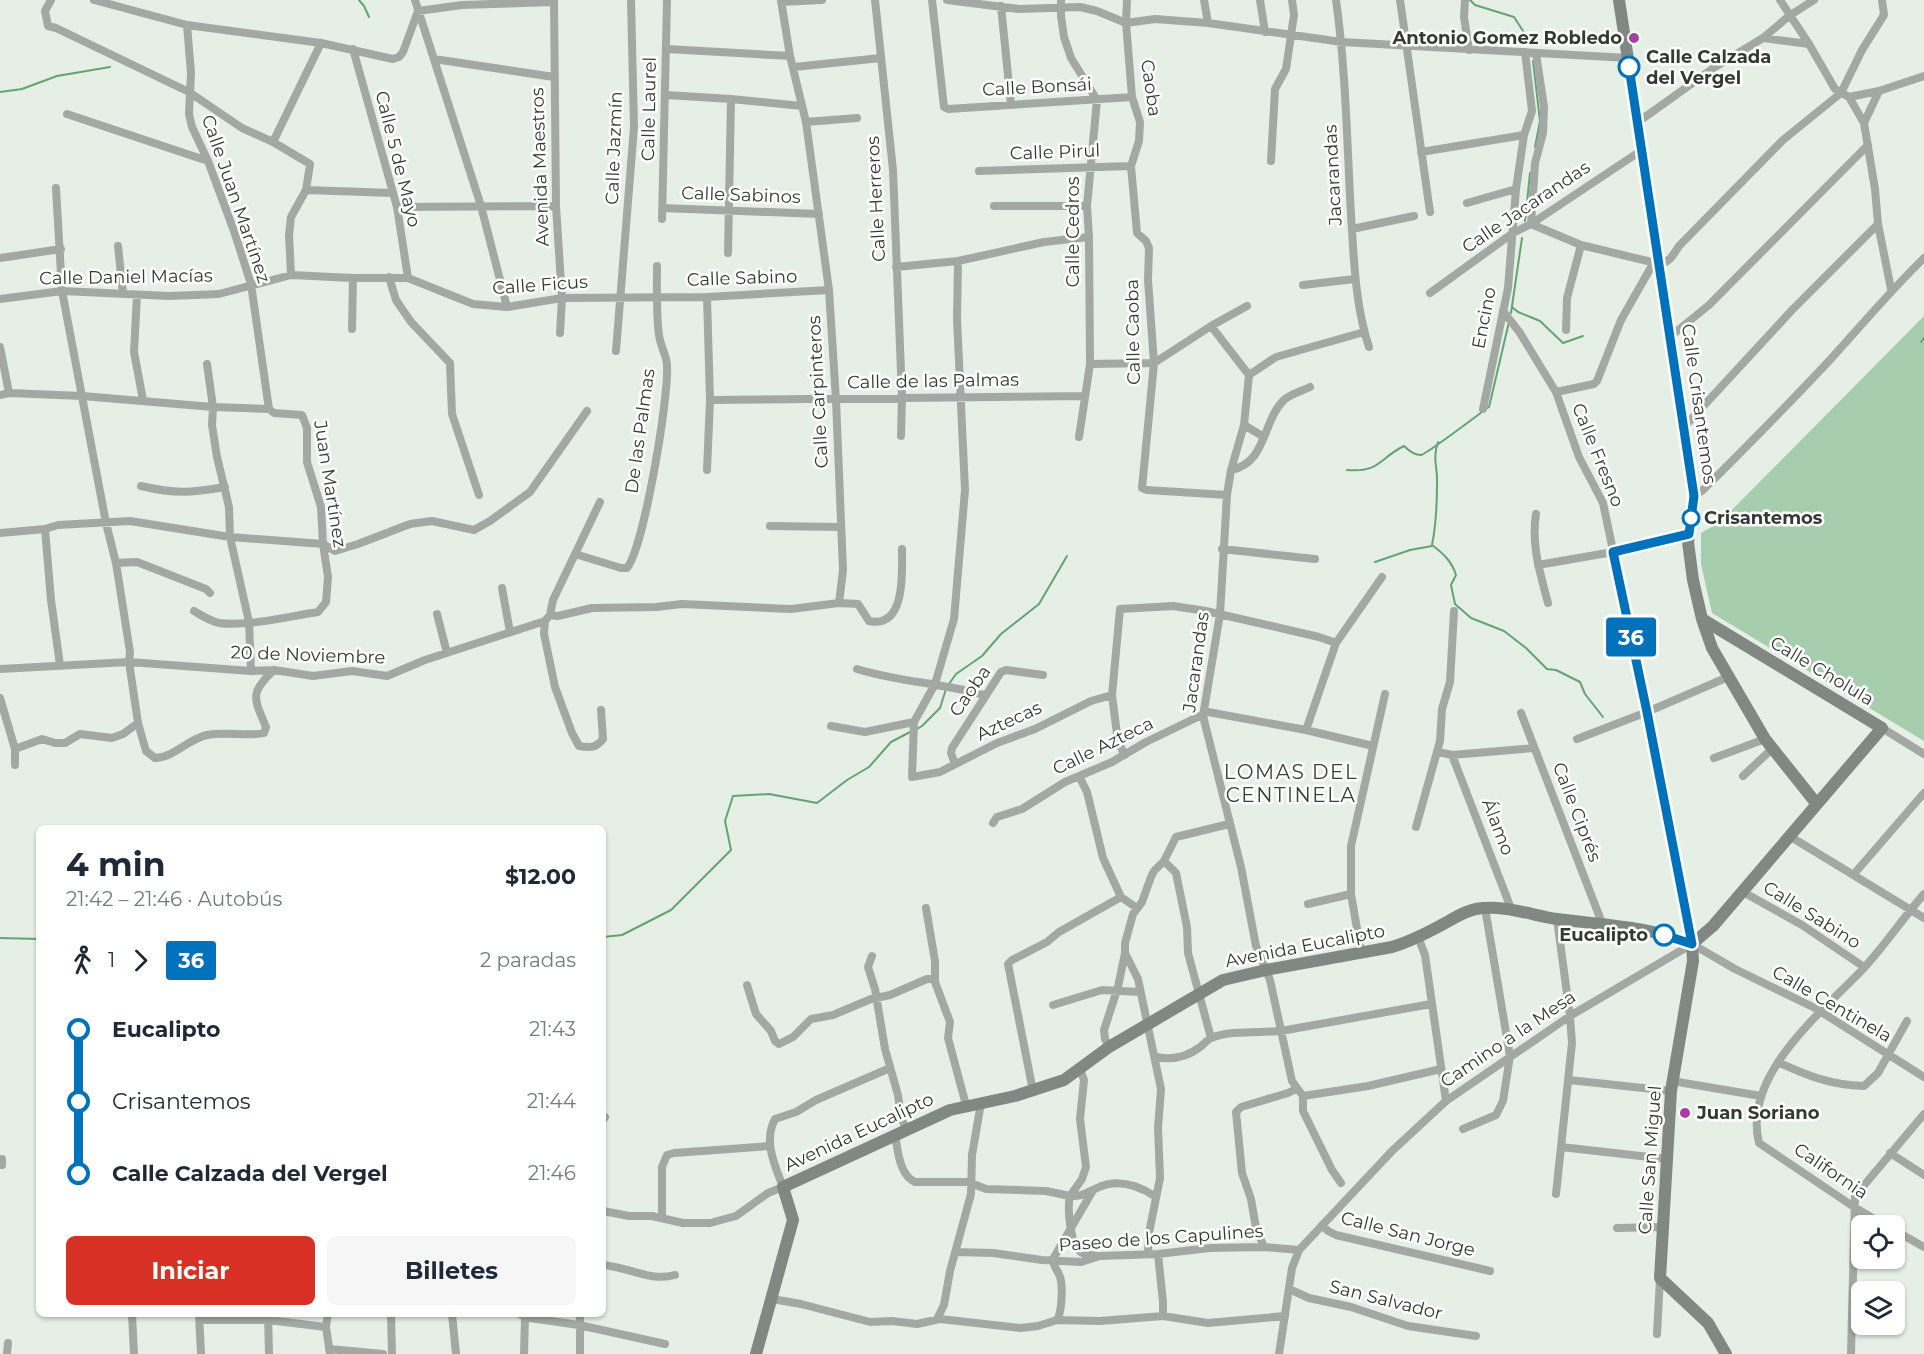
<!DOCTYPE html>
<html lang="es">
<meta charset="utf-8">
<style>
:root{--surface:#fff;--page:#f6f6f7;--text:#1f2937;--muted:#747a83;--accent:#d93025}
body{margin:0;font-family:Montserrat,sans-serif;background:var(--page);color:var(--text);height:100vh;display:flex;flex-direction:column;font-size:22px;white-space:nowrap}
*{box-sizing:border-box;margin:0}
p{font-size:20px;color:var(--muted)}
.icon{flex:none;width:33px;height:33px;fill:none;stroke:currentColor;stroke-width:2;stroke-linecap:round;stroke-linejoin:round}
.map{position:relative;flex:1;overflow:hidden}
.side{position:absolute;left:36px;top:825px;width:570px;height:492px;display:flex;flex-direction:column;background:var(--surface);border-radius:9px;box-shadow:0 2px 4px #0004}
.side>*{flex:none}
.badge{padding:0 12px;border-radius:4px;font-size:21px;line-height:39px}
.tools{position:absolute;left:1851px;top:1215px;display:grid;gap:12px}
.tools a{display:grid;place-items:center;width:54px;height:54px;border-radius:9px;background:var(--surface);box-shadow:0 2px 4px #0004;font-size:30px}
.map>.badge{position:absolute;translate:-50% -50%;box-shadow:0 0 0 3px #fff}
.legs{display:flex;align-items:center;gap:9px;height:66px;padding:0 30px;font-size:20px}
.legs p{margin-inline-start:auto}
.overview{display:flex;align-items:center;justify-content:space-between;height:102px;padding:0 30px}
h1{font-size:33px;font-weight:700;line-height:45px}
.button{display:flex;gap:12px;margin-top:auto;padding:12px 30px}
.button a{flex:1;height:69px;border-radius:9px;background:var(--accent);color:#fff;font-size:24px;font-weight:700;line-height:69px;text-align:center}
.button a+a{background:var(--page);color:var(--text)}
ul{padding:0 30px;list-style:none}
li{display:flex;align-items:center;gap:21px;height:72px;font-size:22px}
li i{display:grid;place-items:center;width:9px;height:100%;margin:0 8px;background:currentColor}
li i::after{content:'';width:15px;height:15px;margin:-8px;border:4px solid;border-radius:50%;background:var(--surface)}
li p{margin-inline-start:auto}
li:first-child i{background:linear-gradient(#0000 50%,currentColor 0)}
li:last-child i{background:linear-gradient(currentColor 50%,#0000 0)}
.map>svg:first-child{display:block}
</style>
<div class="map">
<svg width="1924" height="1354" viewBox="0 0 1924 1354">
<rect width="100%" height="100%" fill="#e5efe6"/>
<path fill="#a6cdad" d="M1924,316V741L1712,613L1701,564V533L1720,522Z"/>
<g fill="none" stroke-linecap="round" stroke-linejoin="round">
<path stroke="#64a472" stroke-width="2" d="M359,0L364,6L369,17
M1470,0L1475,5L1514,17L1527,37
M1533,61L1540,121L1535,147
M0,92L22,89L57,76L110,67
M1525,221L1530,173
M1512,307L1518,312L1540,321L1563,343L1583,336
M1511,313L1522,238
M1921,342L1924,338
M1486,409L1489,407L1509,322
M1438,442C1432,459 1438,468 1437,484C1437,504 1436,525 1432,545C1444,554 1452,562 1456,575L1451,585L1455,604L1471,618L1504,631L1526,648L1547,669L1556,670L1580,682L1585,694L1603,717
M1347,470C1380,473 1379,458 1404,446C1409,451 1414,455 1421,455C1426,454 1474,418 1482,412
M1375,562L1410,550L1432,546
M949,684L956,674L982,656L1001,634L1039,604L1067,556
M917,729L922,726L940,708L946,689
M603,937L622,935L671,910L731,850L725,821L733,796L769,794L817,803L847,780L869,767L891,742L912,731
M0,938L39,939"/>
<path stroke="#a4a8a4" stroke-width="8" d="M51,0L45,11L48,26L56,28L189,92L242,128L273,142L310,164L306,190L291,217L289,235L291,275
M94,0L187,25L321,43L393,59L399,57L403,52L418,11L462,5L554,2
M415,0L481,206L507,307
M554,0L556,206L562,298L560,333
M875,0L893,170L902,397L901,436
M932,0L944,107L948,109L1132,97
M947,0L1019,9L1080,7L1097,11L1126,23L1155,19L1208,23L1342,42L1628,58
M1061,0V16L1064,37L1071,58L1097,100L1087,206L1089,237L1090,364L1079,437
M1127,0L1126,23L1132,97L1140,122L1139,141L1131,166L1137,233L1146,241L1149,248L1148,280L1154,363L1142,488L1147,490L1227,495
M1204,0L1208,23
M1260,0L1265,32
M1336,0C1346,71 1347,144 1351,215C1354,259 1355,305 1369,347
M1400,0L1430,212
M1465,0L1464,17L1469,50
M1780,0L1809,44L1835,89L1849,97L1864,123L1875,189L1878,224L1891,289
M781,2L822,0
M1001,6L1011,105
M187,25L191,73L189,114L192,127L208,161L234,231L251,284L269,409L274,413L302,415L307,428V462L321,507L323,544L328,577L326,602L318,612C290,616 247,627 219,623C210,621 202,616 194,611
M1763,38L1809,44
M353,49L397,207L408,278
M667,49L790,56
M1536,53L1544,107L1543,133L1535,163L1531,224L1581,245L1660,264C1670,262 1673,255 1679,246L1783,140L1841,93L1862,50L1884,15L1882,0
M434,59L554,77
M794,67L881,58
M666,95L731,99L802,106
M1849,97L1879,91L1924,76
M67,114L208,161
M806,122L857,118
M1638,122L1715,67L1763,38L1789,16L1814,0
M1864,123L1879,91
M273,142L321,43
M1421,152L1524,135
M1271,161L1275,89L1286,69L1294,15L1292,0
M979,171L1131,166
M56,188L62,291L106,523L116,563L130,652L129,662L138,723L146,751L155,758C175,757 188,739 207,735C225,731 249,737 264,733L266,727C254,698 249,693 274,670
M306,190L393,193
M1467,203L1516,189
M994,206H1087
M397,207L556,206
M663,208L819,214
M662,219L667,0
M1352,229L1414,216
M118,246L123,293
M728,253L731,99
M0,258L61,249
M958,261L957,319L965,490L954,619L935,684L914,722L912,777L940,772L997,743L1035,729L1091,701L1112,695
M896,267L958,261L1044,242L1089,237
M389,277L396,300L411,322L450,363L452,414L479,495
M1303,285L1355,279
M1430,293L1513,233L1531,224L1642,150
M137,295L134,352L143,400
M0,299L62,291L169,296L219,294L291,275L353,278H408L473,304L507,307L562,298L707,297L829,290
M1503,311L1520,333L1556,392L1579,457L1603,503L1647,712L1692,944
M1211,326L1247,306
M352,329L353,278
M1566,330L1567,298L1581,245
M1671,336L1709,305L1868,145
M0,347L9,393
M616,351L634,127L631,0
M1154,363L1211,326L1249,375
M207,364L213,407L212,425L217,457L229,507L230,537L249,622L251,671
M1090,364L1154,363
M1556,392L1594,384L1597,381L1621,320L1654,262
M0,395L9,393L82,396L213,407L269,409
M710,400L1085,396
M1483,409L1508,288L1516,189L1524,135L1532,111L1525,52
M1244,425L1264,437
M1684,427L1793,309L1878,224
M707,470L710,400L707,297
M1231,470C1267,463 1262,421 1284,400C1290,394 1302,391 1310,387
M141,486C175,494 191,493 225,487
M1694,496L1703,490C1745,448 1787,406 1828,362C1860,327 1890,291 1924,258
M600,502L553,600L550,615L545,621L544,634L555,687L572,733L579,746C590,748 596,748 603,739L601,710
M1536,514C1531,544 1540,573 1548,603
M770,526L841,527
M45,529L51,600L60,665
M0,533L45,529L58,525L130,521L230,537L323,544L335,551L358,544L410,524L432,521L474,530L490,521L530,492L587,411
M1222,549L1315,559
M575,554L621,568H627C644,547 669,397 667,366C667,355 660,346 659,335C656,313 657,289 657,266
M116,563L137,562L206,589L210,593
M1538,565L1613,552L1689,534
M502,588L510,632
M839,603L858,604L869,621C906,629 902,572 902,549
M437,614L447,653
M550,615L558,616L592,608L656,607L682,604L791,609L839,603L843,570L836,400L829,290L806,122L790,56L781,0
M0,669L129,662L251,671L274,670L313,676L352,671L387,676L425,660L545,621
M857,669C899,682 942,683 984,695
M0,698L15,749V765
M1521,713L1602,923
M831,726L865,732L914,722
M1882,728L1924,754
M1306,730L1336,643L1382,577
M1577,739L1647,712L1728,677
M15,749L42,739L55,743H65L80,734L112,738L123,734L138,723
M1438,752L1452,755L1534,748
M1125,755L1118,742L1112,695L1120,609L1173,606L1206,611L1319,637L1336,643
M1452,755L1512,911
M1714,758L1765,739
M955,764L951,753L952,748L1001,672L1006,670L1043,675
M1079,776L1087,792L1103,858L1121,897L1137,908
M1743,776L1773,748
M993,823L997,817L1022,809L1065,782L1112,762L1146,742L1208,712L1306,730L1373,746
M1416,827L1440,741L1442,709L1450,682L1454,611
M1791,837L1924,918
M1164,861L1176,873L1187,927L1188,953L1211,1038
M1854,874L1924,793
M1743,892L1802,925L1864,967
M1308,904L1351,894
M926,908L935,961V982L950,1022L948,1038L966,1105
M1418,937L1425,955L1446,1101
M1692,944L1735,969L1815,1008L1924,1077
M1361,952L1351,894V846L1385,694
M872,956L868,967L875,989L885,1049L898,1095L901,1117L906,1129
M747,985L756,1014L771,1031L775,1041L779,1044L793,1037L811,1019L833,1015L871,999L890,995L927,979H934
M1053,1005L1102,990L1140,992
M1109,1047L1105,1039L1104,1030L1118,987L1125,953
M1155,1057C1171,1060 1186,1058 1200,1047C1203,1045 1207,1040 1211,1038C1230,1030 1260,1033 1281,1031L1431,1004
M1778,1062C1808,1076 1831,1085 1864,1086L1878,1073L1907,1021
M1569,1080L1671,1091
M1672,1081L1761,1096
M1033,1091L1008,964L1012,960L1047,942L1059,932L1121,897
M1303,1096L1368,1086L1441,1069
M603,1120L605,1117
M1463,1129L1496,1115L1503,1101L1510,1056L1485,908
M895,1135C898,1150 899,1175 915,1182H968L986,1189L1046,1191L1070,1196L1082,1179L1086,1167L1080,1119L1084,1080L1080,1069
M1561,1147L1667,1159
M1890,1153L1924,1175
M2,1165V1159
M1341,1183L1332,1170L1303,1111V1096L1292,1081L1270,980L1256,946L1241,867L1203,716L1220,614L1227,495L1231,470L1244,425L1249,375L1276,357L1364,332
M1556,1194L1572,1043L1570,1016L1557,919
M603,1211L629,1216H652L683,1223H710L736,1216L768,1193L783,1187C775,1166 763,1141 775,1119L796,1112L816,1100L890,1068
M662,1218V1167L667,1155L674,1153L770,1146
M1322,1225L1328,1231L1336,1235L1490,1271
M1886,1226L1854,1207L1759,1143C1742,1075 1821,1013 1863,969C1885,945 1903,918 1924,894
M1617,1228L1663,1227
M1894,1230L1924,1247
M1264,1247L1256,1228L1251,1199L1242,1173L1236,1112L1241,1107L1288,1093L1296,1089
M955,1252L993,1253L1042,1260L1081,1262L1100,1256L1158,1254L1210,1248L1264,1247L1299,1250
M1148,1253L1149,1233L1160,1178L1158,1128L1161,1089L1138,979L1125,953V943L1133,914L1142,902L1151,877L1154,871L1164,861L1176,837L1229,824
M1158,1254L1163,1302V1316
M1097,1256C1092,1255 1086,1255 1082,1253C1070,1246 1067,1208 1070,1196C1082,1197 1088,1192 1097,1188C1118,1178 1138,1185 1156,1197
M1053,1259L1092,1192
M1053,1259C1053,1267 1058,1270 1060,1277C1063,1286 1062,1312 1057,1320
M603,1265C628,1267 651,1282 675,1275
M1289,1289L1309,1298L1351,1307L1408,1326L1476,1336
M772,1299L801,1304L870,1322L892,1321L917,1324L940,1319L1020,1328L1038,1326L1057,1320L1100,1321L1163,1316L1208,1323L1285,1316
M132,1314L134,1354
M199,1314L201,1354
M268,1314L269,1354
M328,1314L326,1327L330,1354
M391,1314L392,1354
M452,1314L456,1354
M519,1314L530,1318L579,1325L665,1344
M580,1314V1354
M937,1319L944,1305L950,1271L971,1194L972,1155L981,1103
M200,1320H268L326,1327
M1657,1334L1660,1278
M329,1349L383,1354
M7,1354L8,1343
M524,1354L525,1317
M1279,1354L1292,1268L1299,1250L1392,1151L1446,1101L1570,1016L1692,944
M1851,1354L1855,1196L1924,1114"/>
<path stroke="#818782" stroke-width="12" d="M1619,0L1693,486L1694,496L1688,542L1693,580L1702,619L1712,648L1765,739L1816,803
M1692,944L1713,926L1882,728L1702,619
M1692,944L1693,961L1671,1091L1660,1278L1708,1323L1726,1354
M756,1354L793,1220L783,1187L950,1110L1015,1096L1064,1080L1109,1047L1223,980L1266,970L1392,947C1412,941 1429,932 1447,922C1456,917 1465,911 1476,909C1502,904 1531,915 1557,919C1602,925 1650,926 1692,944"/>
</g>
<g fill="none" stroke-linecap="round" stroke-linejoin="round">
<g stroke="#fff" stroke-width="14">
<path id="line-1" d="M1629,67L1694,496L1689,534L1613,552L1647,712L1692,944L1664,935"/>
</g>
<use href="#line-1" stroke="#0072bc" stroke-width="9"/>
</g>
<g fill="#a63fa2" stroke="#fff" stroke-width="2">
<circle cx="1634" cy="38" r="6"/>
<circle cx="1685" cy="1113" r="6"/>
</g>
<g fill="#fff" stroke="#0072bc" stroke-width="3">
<circle cx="1629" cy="67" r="10"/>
<circle cx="1691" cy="518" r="8"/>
<circle cx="1664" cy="935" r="10"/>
</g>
<g text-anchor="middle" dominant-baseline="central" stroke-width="5" stroke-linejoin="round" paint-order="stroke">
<g font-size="18" font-weight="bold" fill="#353835" stroke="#fff" text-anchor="end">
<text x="1622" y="38">Antonio Gomez Robledo</text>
<text x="1697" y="1113" text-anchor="start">Juan Soriano</text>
</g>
<g font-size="18" font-weight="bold" fill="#353835" stroke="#fff" text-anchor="start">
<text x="1646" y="57">Calle Calzada<tspan x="1646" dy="21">del Vergel</tspan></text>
<text x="1704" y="518">Crisantemos</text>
<text x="1648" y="935" text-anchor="end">Eucalipto</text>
</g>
<g font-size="18" fill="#353835" stroke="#fff">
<text transform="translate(1037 87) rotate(-3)">Calle Bonsái</text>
<text transform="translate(1151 88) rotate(82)">Caoba</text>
<text transform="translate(649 109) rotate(-89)">Calle Laurel</text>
<text transform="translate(614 148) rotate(-88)">Calle Jazmín</text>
<text transform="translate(1055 152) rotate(-2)">Calle Pirul</text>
<text transform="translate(398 159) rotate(76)">Calle 5 de Mayo</text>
<text transform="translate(540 167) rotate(-92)">Avenida Maestros</text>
<text transform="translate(1333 175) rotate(-93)">Jacarandas</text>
<text transform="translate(741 195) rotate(2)">Calle Sabinos</text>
<text transform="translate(236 199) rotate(71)">Calle Juan Martínez</text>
<text transform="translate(876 199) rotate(-93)">Calle Herreros</text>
<text transform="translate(1526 207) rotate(-34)">Calle Jacarandas</text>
<text transform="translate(1073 232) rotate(-90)">Calle Cedros</text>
<text transform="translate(126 277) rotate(-1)">Calle Daniel Macías</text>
<text transform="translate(742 278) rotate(-2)">Calle Sabino</text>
<text transform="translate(540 285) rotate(-4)">Calle Ficus</text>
<text transform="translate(1484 318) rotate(-79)">Encino</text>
<text transform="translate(1133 332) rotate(-91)">Calle Caoba</text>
<text transform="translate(933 381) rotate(-1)">Calle de las Palmas</text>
<text transform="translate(818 392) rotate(-93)">Calle Carpinteros</text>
<text transform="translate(1699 404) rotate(82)">Calle Crisantemos</text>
<text transform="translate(640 431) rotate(-82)">De las Palmas</text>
<text transform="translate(1598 455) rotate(68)">Calle Fresno</text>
<text transform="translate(330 484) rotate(81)">Juan Martínez</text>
<text transform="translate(308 655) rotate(2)">20 de Noviembre</text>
<text transform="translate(1196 662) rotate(-82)">Jacarandas</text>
<text transform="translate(1822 671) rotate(31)">Calle Cholula</text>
<text transform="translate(970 691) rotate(-55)">Caoba</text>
<text transform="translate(1009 721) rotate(-25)">Aztecas</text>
<text transform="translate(1103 746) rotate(-26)">Calle Azteca</text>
<text transform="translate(1577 812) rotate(69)">Calle Ciprés</text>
<text transform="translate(1498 827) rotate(69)">Álamo</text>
<text transform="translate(1812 915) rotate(32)">Calle Sabino</text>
<text transform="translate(1305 946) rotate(-11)">Avenida Eucalipto</text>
<text transform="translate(1832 1004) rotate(30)">Calle Centinela</text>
<text transform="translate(1508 1039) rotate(-34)">Camino a la Mesa</text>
<text transform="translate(859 1132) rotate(-25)">Avenida Eucalipto</text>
<text transform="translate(1650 1160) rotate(-86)">Calle San Miguel</text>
<text transform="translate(1831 1171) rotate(34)">California</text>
<text transform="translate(1408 1234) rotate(14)">Calle San Jorge</text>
<text transform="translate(1161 1238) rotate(-4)">Paseo de los Capulines</text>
<text transform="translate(1386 1300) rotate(14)">San Salvador</text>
</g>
<g font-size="20" letter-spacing="1.5" fill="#39413a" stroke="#fff">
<text x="1291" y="772">LOMAS DEL<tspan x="1291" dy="23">CENTINELA</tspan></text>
</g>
</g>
</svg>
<div class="tools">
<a><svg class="icon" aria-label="locate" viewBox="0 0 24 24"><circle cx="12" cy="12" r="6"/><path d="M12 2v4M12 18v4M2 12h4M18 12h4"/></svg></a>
<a><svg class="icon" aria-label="layers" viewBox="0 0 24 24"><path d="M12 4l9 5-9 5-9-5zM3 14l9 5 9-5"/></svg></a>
</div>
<b class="badge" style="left:1631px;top:637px;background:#0072bc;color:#fff">36</b>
<section class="side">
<div class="overview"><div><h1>4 min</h1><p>21:42 – 21:46 · Autobús</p></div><b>$12.00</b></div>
<div class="legs"><svg class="icon" aria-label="walk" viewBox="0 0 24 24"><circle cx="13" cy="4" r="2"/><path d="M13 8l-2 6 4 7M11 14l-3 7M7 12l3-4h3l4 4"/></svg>1<svg class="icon" aria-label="forward" viewBox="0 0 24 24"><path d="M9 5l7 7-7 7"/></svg><b class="badge" style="background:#0072bc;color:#fff">36</b><p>2 paradas</p></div>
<ul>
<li><i style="color:#0072bc"></i><b>Eucalipto</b><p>21:43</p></li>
<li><i style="color:#0072bc"></i><span>Crisantemos</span><p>21:44</p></li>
<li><i style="color:#0072bc"></i><b>Calle Calzada del Vergel</b><p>21:46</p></li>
</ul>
<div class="button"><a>Iniciar</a><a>Billetes</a></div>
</section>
</div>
